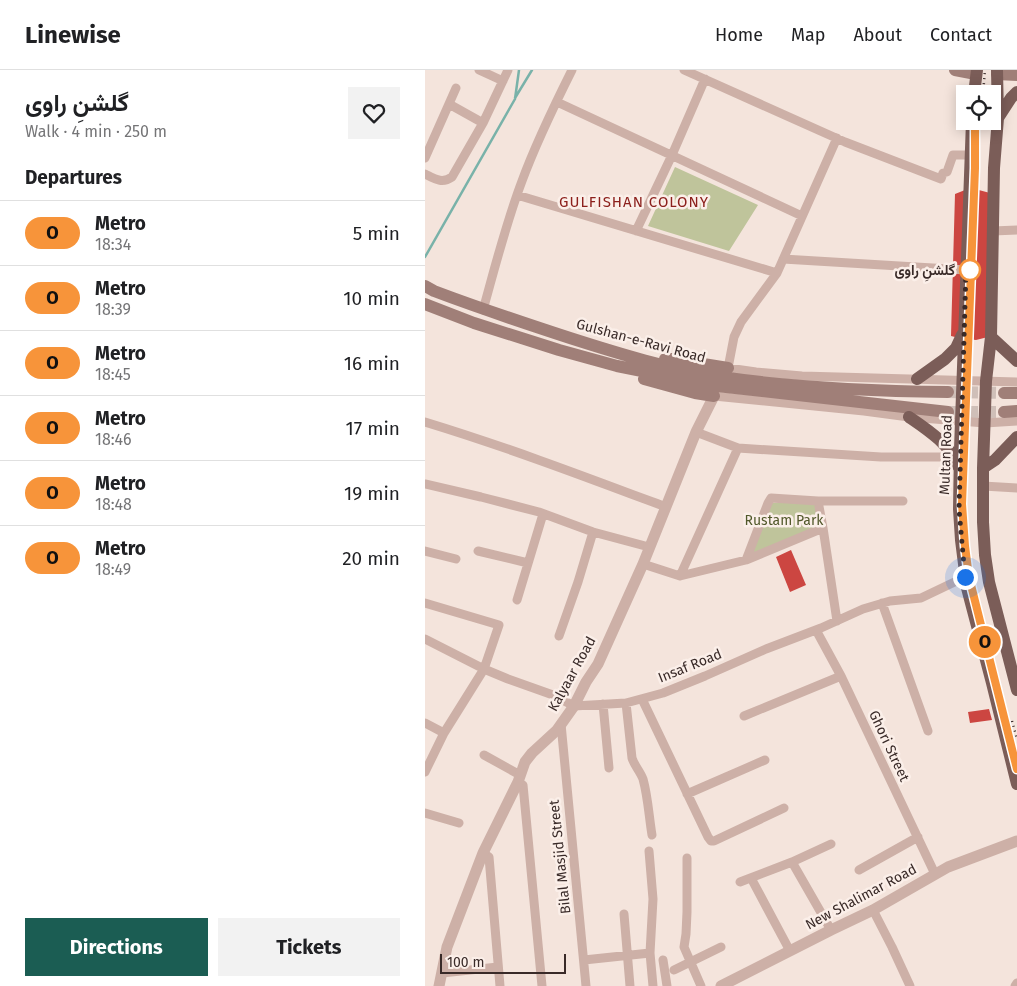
<!DOCTYPE html>
<meta charset="utf-8">
<style>
:root{--surface:#fff;--page:#f2f2f2;--text:#202124;--muted:#757577;--line:#e0e0e0;--accent:#1b5d53}
body{margin:0;font-family:"Fira Sans",Vazirmatn,sans-serif;background:var(--page);color:var(--text);height:100vh;display:flex;flex-direction:column;font-size:19px;white-space:nowrap}
*{box-sizing:border-box;margin:0}
p{font-size:16px;color:var(--muted)}
.icon{flex:none;width:28px;height:28px;fill:none;stroke:currentColor;stroke-width:2;stroke-linecap:round;stroke-linejoin:round}
.map{position:relative;flex:1;overflow:hidden}
.details{display:flex;flex-direction:column;background:var(--surface);width:425px}
.details>*{flex:none}
.badge{padding:0 10px;border-radius:16px;font-size:18px;line-height:32px}
.tools{position:absolute;left:531px;top:15px;display:grid;gap:10px}
.tools a{display:grid;place-items:center;width:45px;height:45px;border-radius:0px;background:var(--surface);box-shadow:0 2px 12px #0003;font-size:25px}
.scale{position:absolute;left:15px;bottom:12px;width:126px;box-sizing:border-box;padding-left:5px;border:2px solid #392a28;border-top:0;font-size:14px;line-height:18px;white-space:nowrap;color:#392a28;-webkit-text-stroke:4px #fbefe9;paint-order:stroke}
.you{position:absolute;width:25px;height:25px;margin:-12px;border:4px solid #fff;border-radius:50%;background:#1a73e8;box-shadow:0 0 0 8px #1a73e833}
.map>.badge{position:absolute;translate:-50% -50%;box-shadow:0 0 0 2px #fff}
h2{padding:0 25px;font-size:19px;line-height:45px}
.round{display:grid;place-items:center;flex:none;width:52px;height:52px;border-radius:0px;background:var(--page)}
.head{display:flex;align-items:center;justify-content:space-between;height:85px;padding:0 25px}
h1{font-size:24px;font-weight:700;line-height:38px}
.cta{display:flex;gap:10px;margin-top:auto;padding:10px 25px}
.cta a{flex:1;height:58px;border-radius:0px;background:var(--accent);color:#fff;font-size:20px;font-weight:700;line-height:58px;text-align:center}
.cta a+a{background:var(--page);color:var(--text)}
ul{padding:0;list-style:none}
li{display:flex;align-items:center;gap:15px;height:65px;padding:0 25px;border-top:1px solid var(--line)}
li div{flex:1}
li b{display:block;font-size:19px}
li em{font-style:normal}
li .badge{min-width:55px;font-weight:700;text-align:center}
header{display:flex;align-items:center;gap:30px;box-sizing:border-box;height:70px;padding:0 25px;background:var(--surface);border-bottom:1px solid var(--line)}
header strong{font-size:24px}
nav{display:flex;gap:28px;margin-inline-start:auto;font-size:18px}
main{display:flex;flex:1;min-height:0}
.map>svg:first-child{display:block}
</style>
<header>
<strong>Linewise</strong>
<nav><a>Home</a><a>Map</a><a>About</a><a>Contact</a></nav>
</header>
<main>
<section class="details">
<div class="head"><div><h1>گلشنِ راوی</h1><p>Walk · 4 min · 250 m</p></div><a class="round"><svg class="icon" aria-label="heart" viewBox="0 0 24 24"><path d="M12 20l-8-8c-3-5 5-10 8-4 3-6 11-1 8 4z"/></svg></a></div>
<h2>Departures</h2>
<ul>
<li><span class="badge" style="background:#f7943a;color:#111">O</span><div><b>Metro</b><p>18:34</p></div><em>5 min</em></li>
<li><span class="badge" style="background:#f7943a;color:#111">O</span><div><b>Metro</b><p>18:39</p></div><em>10 min</em></li>
<li><span class="badge" style="background:#f7943a;color:#111">O</span><div><b>Metro</b><p>18:45</p></div><em>16 min</em></li>
<li><span class="badge" style="background:#f7943a;color:#111">O</span><div><b>Metro</b><p>18:46</p></div><em>17 min</em></li>
<li><span class="badge" style="background:#f7943a;color:#111">O</span><div><b>Metro</b><p>18:48</p></div><em>19 min</em></li>
<li><span class="badge" style="background:#f7943a;color:#111">O</span><div><b>Metro</b><p>18:49</p></div><em>20 min</em></li>
</ul>
<div class="cta"><a>Directions</a><a>Tickets</a></div>
</section>
<div class="map">
<svg width="592" height="916" viewBox="0 0 592 916">
<rect width="100%" height="100%" fill="#f4e4dc"/>
<path fill="#bfc49b" d="M250,97L333,135L304,181L223,156Z
M393,431L396,458L321,490L343,433Z"/>
<g fill="none" stroke-linecap="round" stroke-linejoin="round">
<path stroke="#79b2a9" stroke-width="2.5" d="M90,28L107,0
M0,187L90,29L94,0"/>
</g>
<path fill="#cc4641" d="M550,119L565,123L563,267L551,270L534,268L526,266L530,124L540,120Z
M366,480L381,515L365,522L351,487Z
M564,639L567,650L545,653L543,642Z"/>
<g fill="none" stroke-linecap="round" stroke-linejoin="round">
<path stroke="#cfbfb8" stroke-width="12" stroke-dasharray="12 6" stroke-linecap="butt" d="M523,322L579,323
M523,342H579"/>
<path stroke="#cdb0a7" stroke-width="9" d="M54,0L78,11
M259,0L420,72L516,109L518,103L522,102L528,85H546
M132,32L377,146
M24,34L58,53
M412,68L352,203L316,252L309,267L303,298L331,302L377,306L592,312
M0,88L31,18
M0,104C10,109 17,114 27,107L58,53L83,0
M92,125L352,203
M211,161L247,85L280,9
M568,161L592,160
M358,189L541,200
M58,240C70,197 81,153 97,111C111,73 129,36 147,0
M289,326L439,341L484,347L560,353L592,351
M0,352C82,377 161,407 241,437
M271,362L313,378
M0,414L56,427L114,442L168,462L224,477
M558,416L592,418
M393,431L398,458L412,551
M0,481L31,489
M53,481L103,493
M321,490L343,433L346,428L393,431H478
M218,494L255,506L321,490L398,458
M255,506L313,378L456,387H530
M92,530L118,444
M0,533L74,555L59,599L19,663L0,702
M457,533L503,661
M391,560L416,606L510,804
M134,566L153,512L168,462
M0,569L59,599L83,609L128,625L149,636L201,633L238,623L280,606L341,579L396,558L438,539L465,531L496,528L540,507
M217,629L283,767L286,771H289L359,738
M201,633L207,688C209,695 215,701 218,709C223,727 224,747 227,765
M178,634L184,698
M319,646L416,606
M0,653L19,663
M136,654L161,916
M59,685L95,705
M93,712L98,715L117,916
M262,724L340,690
M0,743L34,753
M224,781L228,829L225,883L228,916
M58,783L64,787L75,916
M262,788V842L261,864L259,877L276,916
M367,792L406,860
M434,800L493,767
M326,808L365,881
M315,812L367,792L406,774
M448,840L467,877L485,916
M199,844L205,916
M159,890L225,883
M238,890L242,916
M249,900L296,877
M17,903L73,897
M590,916L592,913"/>
<path stroke="#cdb0a7" stroke-width="11" d="M14,916L22,877L58,783L93,712L100,692L107,683L132,660L149,636L161,612L173,594L218,494L271,362L289,326
M296,916L406,860L448,840L523,797L592,771"/>
<path stroke="#a07f78" stroke-width="12" d="M530,0L551,4
M572,4L592,5
M0,216L9,221C54,238 99,253 145,268C195,284 244,299 296,307C371,318 447,321 523,322
M0,234L49,253L134,280L192,296L292,316L523,342
M240,289H247L303,298
M219,309L270,323L289,326
M579,323H592
M579,342L592,341"/>
<path stroke="#7b5d58" stroke-width="12" d="M572,0L573,48L569,98L566,267L561,311L558,398V452L560,485L564,512L592,620
M549,24L552,0
M573,48L586,28L592,22
M547,51L535,379L534,439L536,470L542,518L567,613L592,714
M566,267L592,291
M492,309L520,289L531,278L537,265
M484,347C503,360 526,375 534,398
M558,398L570,390L592,367"/>
<path stroke="#392a28" stroke-width="2.5" stroke-dasharray="1 4" stroke-linecap="butt" d="M558,24L560,0
M550,51V98L537,434L540,476L544,507L592,699
M587,651L592,669"/>
</g>
<g fill="none" stroke-linecap="round" stroke-linejoin="round">
<g stroke="#fff" stroke-width="11">
<path id="line" d="M550,51V98L537,434L540,476L544,507L592,699"/>
</g>
<use href="#line" stroke="#f7943a" stroke-width="8"/>
<path stroke="#392a28" stroke-width="5" stroke-dasharray="0 9" d="M540,507L534,439L541,200H545"/>
</g>
<circle fill="#fff" stroke="#f7943a" stroke-width="2.5" cx="545" cy="200" r="10"/>
<g text-anchor="middle" dominant-baseline="central" stroke-width="5" stroke-linejoin="round" paint-order="stroke">
<g font-size="14" font-weight="bold" fill="#392a28" stroke="#fbefe9" text-anchor="end">
<text x="530" y="200">گلشنِ راوی</text>
</g>
<g font-size="14" fill="#392a28" stroke="#fbefe9">
<text transform="translate(216 271) rotate(15)">Gulshan-e-Ravi Road</text>
<text transform="translate(521 385) rotate(-88)">Multan Road</text>
<text transform="translate(265 596) rotate(-22)">Insaf Road</text>
<text transform="translate(147 604) rotate(-61)">Kalyaar Road</text>
<text transform="translate(464 676) rotate(65)">Ghori Street</text>
<text transform="translate(135 787) rotate(-96)">Bilal Masjid Street</text>
<text transform="translate(436 827) rotate(-28)">New Shalimar Road</text>
</g>
<g font-size="14" fill="#51582a" stroke="#fbefe9">
<text x="359" y="450">Rustam Park</text>
</g>
<g font-size="15" letter-spacing="1" fill="#8c201c" stroke="#fbefe9">
<text x="209" y="132">GULFISHAN COLONY</text>
</g>
</g>
</svg>
<div class="tools">
<a><svg class="icon" aria-label="locate" viewBox="0 0 24 24"><circle cx="12" cy="12" r="6"/><path d="M12 2v4M12 18v4M2 12h4M18 12h4"/></svg></a>
</div>
<div class="scale">100 m</div>
<div class="you" style="left:540px;top:507px"></div>
<b class="badge" style="left:560px;top:572px;background:#f7943a;color:#111">O</b>
</div>
</main>
